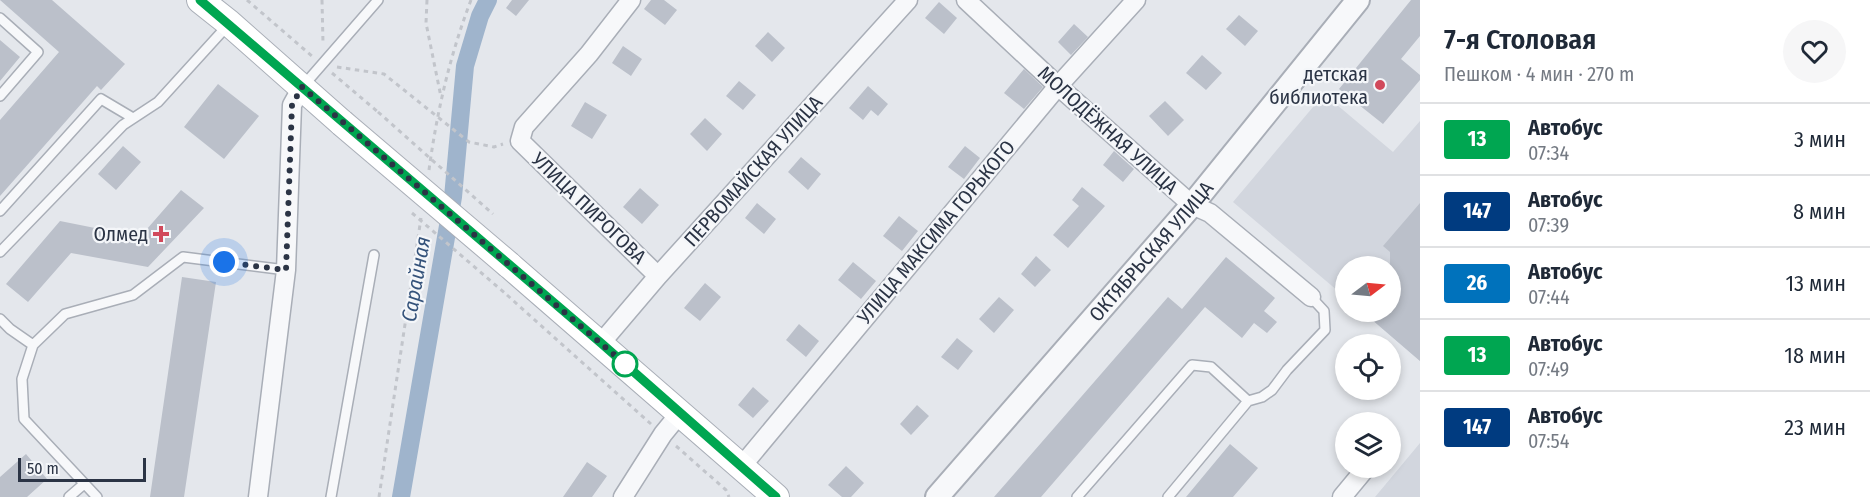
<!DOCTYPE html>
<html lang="ru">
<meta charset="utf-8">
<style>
:root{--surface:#fff;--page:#f6f6f7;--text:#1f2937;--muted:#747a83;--line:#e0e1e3}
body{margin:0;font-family:"Fira Sans Condensed",sans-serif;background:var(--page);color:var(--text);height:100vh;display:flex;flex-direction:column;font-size:22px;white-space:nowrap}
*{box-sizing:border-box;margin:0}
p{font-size:20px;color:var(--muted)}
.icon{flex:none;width:33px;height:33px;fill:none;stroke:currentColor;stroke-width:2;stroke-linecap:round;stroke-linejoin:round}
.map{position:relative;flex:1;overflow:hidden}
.drawer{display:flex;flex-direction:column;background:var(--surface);width:450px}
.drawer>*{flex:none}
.badge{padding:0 12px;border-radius:4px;font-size:21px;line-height:39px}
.needle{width:39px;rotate:74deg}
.tools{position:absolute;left:1335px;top:256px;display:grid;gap:12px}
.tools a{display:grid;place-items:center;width:66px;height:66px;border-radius:50%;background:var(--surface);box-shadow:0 3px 9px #0003;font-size:30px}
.scale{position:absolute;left:18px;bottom:15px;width:128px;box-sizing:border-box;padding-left:6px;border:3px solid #2b3445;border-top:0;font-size:16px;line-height:21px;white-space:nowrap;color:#2b3445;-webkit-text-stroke:4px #f4f6f9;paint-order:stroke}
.you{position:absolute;width:30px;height:30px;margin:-15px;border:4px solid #fff;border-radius:50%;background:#1a73e8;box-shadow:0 0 0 9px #1a73e833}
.map>.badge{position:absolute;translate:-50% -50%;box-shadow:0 0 0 3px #fff}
.round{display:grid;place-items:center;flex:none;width:63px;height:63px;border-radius:32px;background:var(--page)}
.head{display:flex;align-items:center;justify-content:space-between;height:102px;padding:0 24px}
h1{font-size:28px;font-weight:600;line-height:45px}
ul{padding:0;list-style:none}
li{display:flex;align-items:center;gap:18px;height:72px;padding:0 24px;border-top:2px solid var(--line)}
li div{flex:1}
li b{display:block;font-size:22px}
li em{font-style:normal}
li .badge{min-width:66px;font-weight:700;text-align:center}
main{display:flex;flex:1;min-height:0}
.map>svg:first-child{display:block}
</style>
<main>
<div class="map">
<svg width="1420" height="497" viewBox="0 0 1420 497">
<rect width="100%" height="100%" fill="#e4e7ec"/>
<path fill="#d2d6de" d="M1324,94L1393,152L1420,121V361L1363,312H1390V267H1346L1345,297L1233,202Z
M1420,443V497H1375Z"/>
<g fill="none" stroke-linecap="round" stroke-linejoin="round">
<path stroke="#9fb4cc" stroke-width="18" d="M401,497L453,197L465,66L480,16L488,0"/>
</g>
<path fill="#bbc0ca" d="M0,0H52L125,64L101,90L97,86L0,196V120L59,52Z
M512,0H529L516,16L506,8Z
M651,0H664L677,10L665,25L644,9Z
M1411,0H1420V36L1401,59L1420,75V80L1383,124L1339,89Z
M939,2L957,18L944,34L925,18Z
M1239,15L1258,31L1245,46L1226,29Z
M1074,24L1088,37L1071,55L1058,42Z
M768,32L785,48L772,62L755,46Z
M0,40L20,57L0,81Z
M623,46L642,59L631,76L612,63Z
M1202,55L1222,73L1206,90L1186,73Z
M1024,69L1043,87L1024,109L1004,93Z
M739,81L756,95L743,110L726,96Z
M218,84L259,116L224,159L184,127Z
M868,86L888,104L878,116L871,110L863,120L849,108Z
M1165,101L1184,120L1168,136L1149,116Z
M585,102L607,115L592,139L571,126Z
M705,118L722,134L707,151L690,134Z
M123,146L141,162L116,190L98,174Z
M965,146L980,158L964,179L948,167Z
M1114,151L1134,169L1123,182L1103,165Z
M801,157L821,174L808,190L788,172Z
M1082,187L1105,206L1068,248L1053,235L1079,206L1072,200Z
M640,188L659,205L642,224L623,207Z
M181,190L204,208L148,267L71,253L28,302L6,284L60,221L140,237Z
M757,203L776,219L764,234L745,218Z
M1420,203V361L1363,312H1390V252L1383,246Z
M899,216L918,231L902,251L883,236Z
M1036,256L1051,270L1035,287L1021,274Z
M1226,257L1275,298L1264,311L1277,322L1267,333L1254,323L1242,338L1205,307L1041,497H994L1168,297L1182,309Z
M853,262L876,281L861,299L838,280Z
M182,277L216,282L184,497H150Z
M705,283L721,297L700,321L684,308Z
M999,297L1014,310L994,333L979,319Z
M799,324L819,341L806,357L786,340Z
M957,338L973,351L958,370L941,357Z
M753,387L769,401L753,418L738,405Z
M917,405L929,416L911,435L900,424Z
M1230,444L1258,468L1233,497H1186Z
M26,454L47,479L27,497H0V477Z
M587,462L607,476L592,497H563Z
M846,466L864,483L851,497H842L828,485Z"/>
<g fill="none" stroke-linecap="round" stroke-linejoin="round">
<g stroke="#a9aeb7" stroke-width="12">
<path id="service" d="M0,18L38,52L0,96
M304,85L378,0
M0,211L101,99L133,118
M0,252L123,125L158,102L228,25
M0,319L10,329L33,345L65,314L133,295L183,257L286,270
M33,345L22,379L24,419L97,497
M69,497L84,484
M331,497L374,255
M1077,497L1192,365L1211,367L1248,401L1262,397L1272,390L1287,370L1325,330L1324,311L1311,297
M1168,497L1248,401"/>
</g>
<g stroke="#a9aeb7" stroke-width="21">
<path id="minor" d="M631,0L589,54L524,127L520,141L658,276
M966,0L1058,86L1192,205L1210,213L1311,297
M601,343L658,276L908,0
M741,467L1058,86L1136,0
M258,497L286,270L292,105L302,87
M623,497L663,434L681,412
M1342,497L1366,468"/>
</g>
<g stroke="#a9aeb7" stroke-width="26">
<g id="tertiary">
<path id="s1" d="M937,497L1192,205L1358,0"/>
</g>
</g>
<g stroke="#a9aeb7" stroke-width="28">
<path id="secondary" d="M200,0L229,23L342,123
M509,265L776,497"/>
</g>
<path stroke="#c2c5cb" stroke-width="3" stroke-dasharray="4.5 4.5" stroke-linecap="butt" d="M247,0L313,57
M322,0L323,43
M427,0L426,23L441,97
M337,67L384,74L469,142L494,147L503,144
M332,73L378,112
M429,170C437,111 450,55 471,0
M507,295L651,424
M676,446L726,490L729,497
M379,497L421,218"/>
<use href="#service" stroke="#f7f8fa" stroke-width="9"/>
<use href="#minor" stroke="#f7f8fa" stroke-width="18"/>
<use href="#tertiary" stroke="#f7f8fa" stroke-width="22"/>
<use href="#secondary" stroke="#fff" stroke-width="26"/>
<g stroke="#a9aeb7" stroke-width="28" stroke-linecap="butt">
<path id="secondary-bridge" d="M342,123L509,265"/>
</g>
<path stroke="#c2c5cb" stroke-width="3" stroke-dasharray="4.5 4.5" stroke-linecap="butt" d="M378,112L493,214
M412,213L507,295"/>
<use href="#secondary-bridge" stroke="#fff" stroke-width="26"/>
</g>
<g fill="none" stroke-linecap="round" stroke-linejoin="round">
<g stroke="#fff" stroke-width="14">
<path id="line" d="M200,0L601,343L776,497"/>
</g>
<use href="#line" stroke="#00a651" stroke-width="9"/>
<path stroke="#2b3445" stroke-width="6" stroke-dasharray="0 10.8" d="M224,262L286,270L292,105L302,87L633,371L625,364"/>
</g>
<g fill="#d1495b" stroke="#f4f6f9" stroke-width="2">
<circle cx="1380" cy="85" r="6"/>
<path d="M158 225h6v6h6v6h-6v6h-6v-6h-6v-6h6z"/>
</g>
<circle fill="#fff" stroke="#00a651" stroke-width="3" cx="625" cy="364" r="12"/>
<g text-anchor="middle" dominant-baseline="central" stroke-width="4.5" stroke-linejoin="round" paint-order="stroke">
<g font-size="20" fill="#2b3445" stroke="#f4f6f9" text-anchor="end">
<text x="1368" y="74">детская<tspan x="1368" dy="23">библиотека</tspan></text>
<text x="148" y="234">Олмед</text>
</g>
<g font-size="20" fill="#2b3445" stroke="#f4f6f9">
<text transform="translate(1108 130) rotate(42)">МОЛОДЁЖНАЯ УЛИЦА</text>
<text transform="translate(753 171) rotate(-48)">ПЕРВОМАЙСКАЯ УЛИЦА</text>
<text transform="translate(589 208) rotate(44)">УЛИЦА ПИРОГОВА</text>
<text transform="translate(936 232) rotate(-50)">УЛИЦА МАКСИМА ГОРЬКОГО</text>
<text stroke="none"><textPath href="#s1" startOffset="326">ОКТЯБРЬСКАЯ УЛИЦА</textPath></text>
</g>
<g font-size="21" font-style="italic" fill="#34527a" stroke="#f4f6f9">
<text transform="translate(416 279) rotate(-80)">Сарайная</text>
</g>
</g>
</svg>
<div class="tools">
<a><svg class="needle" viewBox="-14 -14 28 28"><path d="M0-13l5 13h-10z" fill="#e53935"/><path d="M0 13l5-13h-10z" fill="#747a83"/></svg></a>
<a><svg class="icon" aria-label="locate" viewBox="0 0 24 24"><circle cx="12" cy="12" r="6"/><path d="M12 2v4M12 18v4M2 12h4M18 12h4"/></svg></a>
<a><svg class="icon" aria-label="layers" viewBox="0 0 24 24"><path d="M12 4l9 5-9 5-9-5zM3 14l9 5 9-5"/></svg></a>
</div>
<div class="scale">50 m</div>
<div class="you" style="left:224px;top:262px"></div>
</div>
<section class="drawer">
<div class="head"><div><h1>7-я Столовая</h1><p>Пешком · 4 мин · 270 m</p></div><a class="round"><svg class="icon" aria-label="heart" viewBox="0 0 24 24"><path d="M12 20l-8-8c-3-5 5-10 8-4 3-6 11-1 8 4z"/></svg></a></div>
<ul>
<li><span class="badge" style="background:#00a651;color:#fff">13</span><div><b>Автобус</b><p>07:34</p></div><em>3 мин</em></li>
<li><span class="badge" style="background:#003b80;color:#fff">147</span><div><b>Автобус</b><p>07:39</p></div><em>8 мин</em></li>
<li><span class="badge" style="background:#0072bc;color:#fff">26</span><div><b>Автобус</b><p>07:44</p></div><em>13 мин</em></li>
<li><span class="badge" style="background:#00a651;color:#fff">13</span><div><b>Автобус</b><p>07:49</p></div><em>18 мин</em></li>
<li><span class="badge" style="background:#003b80;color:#fff">147</span><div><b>Автобус</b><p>07:54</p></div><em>23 мин</em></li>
</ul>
</section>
</main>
